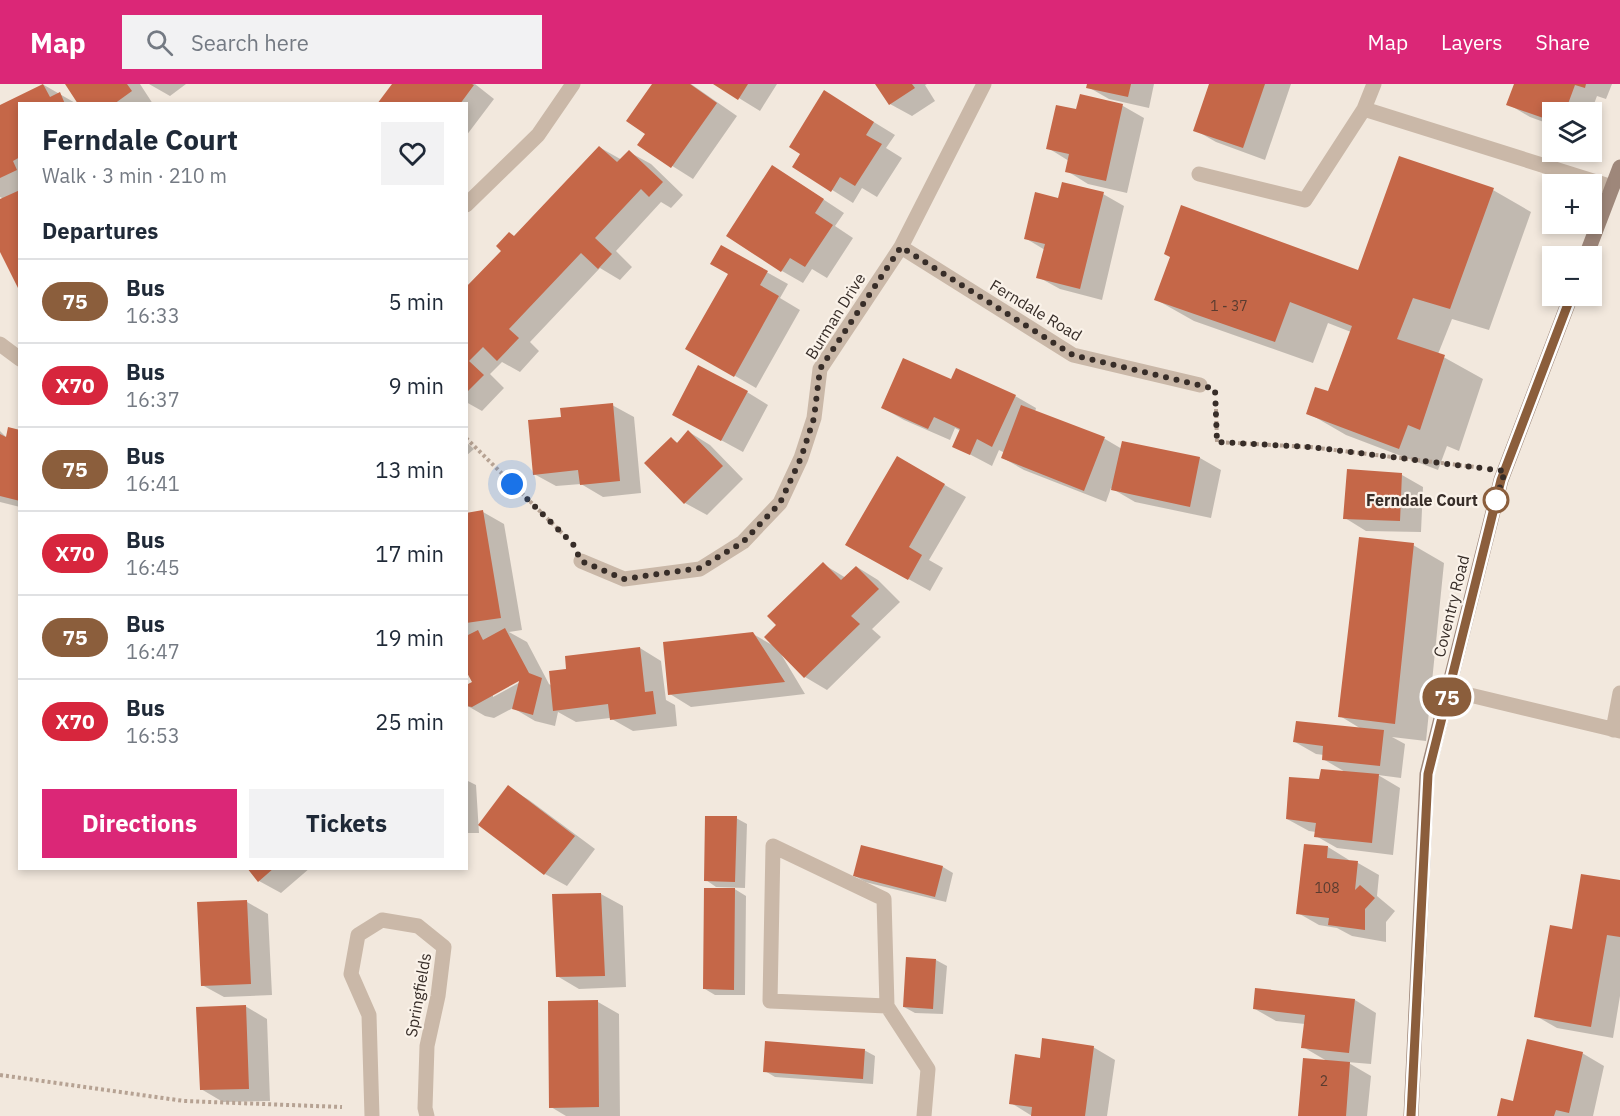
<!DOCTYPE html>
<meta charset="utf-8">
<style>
:root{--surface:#fff;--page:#f2f2f3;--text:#1f2937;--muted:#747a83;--line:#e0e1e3;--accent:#db2777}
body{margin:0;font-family:"IBM Plex Sans",sans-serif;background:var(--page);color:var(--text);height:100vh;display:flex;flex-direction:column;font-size:22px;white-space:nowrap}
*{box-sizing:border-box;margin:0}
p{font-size:20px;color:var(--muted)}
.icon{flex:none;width:33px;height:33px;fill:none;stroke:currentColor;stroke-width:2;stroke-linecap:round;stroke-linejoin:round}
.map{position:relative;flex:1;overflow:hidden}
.details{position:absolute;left:18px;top:18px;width:450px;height:768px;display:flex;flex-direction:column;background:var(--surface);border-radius:0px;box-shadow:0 3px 9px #0003}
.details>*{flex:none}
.badge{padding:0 12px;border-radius:20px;font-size:21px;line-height:39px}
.controls{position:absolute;left:1542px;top:18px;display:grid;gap:12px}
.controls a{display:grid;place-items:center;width:60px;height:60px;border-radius:0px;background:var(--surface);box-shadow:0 3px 9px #0003;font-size:30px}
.you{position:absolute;width:30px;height:30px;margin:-15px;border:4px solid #fff;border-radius:50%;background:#1a73e8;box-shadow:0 0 0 9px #1a73e833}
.map>.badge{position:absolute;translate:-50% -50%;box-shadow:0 0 0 3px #fff}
h2{padding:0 24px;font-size:22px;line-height:54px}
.round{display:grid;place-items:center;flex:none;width:63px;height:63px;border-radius:0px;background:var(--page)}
.overview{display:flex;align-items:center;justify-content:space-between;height:102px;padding:0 24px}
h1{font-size:28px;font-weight:800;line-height:45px}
.cta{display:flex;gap:12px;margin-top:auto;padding:12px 24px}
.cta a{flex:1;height:69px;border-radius:0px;background:var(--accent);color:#fff;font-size:24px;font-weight:800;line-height:69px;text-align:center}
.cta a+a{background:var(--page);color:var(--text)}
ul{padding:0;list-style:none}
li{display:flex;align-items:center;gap:18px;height:84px;padding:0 24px;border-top:2px solid var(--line)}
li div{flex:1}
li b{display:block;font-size:22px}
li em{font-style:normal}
li .badge{min-width:66px;font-weight:700;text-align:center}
header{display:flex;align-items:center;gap:36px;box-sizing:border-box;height:84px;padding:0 30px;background:var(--accent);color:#fff}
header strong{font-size:28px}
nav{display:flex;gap:33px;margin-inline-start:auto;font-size:21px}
.search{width:420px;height:54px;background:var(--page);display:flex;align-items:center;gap:15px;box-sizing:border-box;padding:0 21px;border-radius:0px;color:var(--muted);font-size:22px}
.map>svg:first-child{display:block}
</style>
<header>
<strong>Map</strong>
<div class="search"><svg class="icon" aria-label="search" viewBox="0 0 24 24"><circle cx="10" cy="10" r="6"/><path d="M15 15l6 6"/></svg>Search here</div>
<nav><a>Map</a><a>Layers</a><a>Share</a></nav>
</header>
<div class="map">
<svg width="1620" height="1032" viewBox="0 0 1620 1032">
<rect width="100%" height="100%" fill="#f2e8dd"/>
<path fill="#0003" fill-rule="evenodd" d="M67,0H140L153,20H80Z
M149,0H186L170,12Z
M394,0H475L494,15L466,52V20H379Z
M654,0H691L737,32L693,95L639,61L647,49Z
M716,0H777L760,27Z
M877,0H927L925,1L935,17L912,32L890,20Z
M1088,0H1154L1149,24L1109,15L1088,3Z
M1211,0H1291L1265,76L1216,58L1195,46Z
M1515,0H1612L1606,15L1597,12L1591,28H1552V41L1530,33L1508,20Z
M44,1L77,20H20V204L0,165V117L4,115L0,113V22Z
M1081,12L1123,22L1144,34L1127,109L1088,100L1067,87L1069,77L1048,64L1077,27Z
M846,21L895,51L886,64L902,74L877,113L862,104L853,119L794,82Z
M599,63L622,76L629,68L651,80L683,111L671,124L661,118L616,167L632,183L620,196L600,184L530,258L539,267L520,288L502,278L490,290L504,304L482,327L466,318V205Z
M794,96L844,129L835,142L853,154L827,194L812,185L803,199L782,187Z
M1493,106L1531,128L1489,246L1452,235L1438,270L1483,295L1459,367L1447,362L1438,386L1346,351L1308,329L1329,309L1351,248L1328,239L1313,279L1194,237L1155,215L1359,187Z
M1103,110L1124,122L1102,216L1060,205L1038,193L1045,166L1025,154L1059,115Z
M722,163L788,200L780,214L800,226L756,304L687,264L730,190Z
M952,297L1015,312L1036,324L1035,328L1105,355L1122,365L1200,374L1221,386L1211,434L1135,418L1111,404L1106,418L1024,386L1003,374L1005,369L999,366L992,382L954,362L961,347L955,344L950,356L904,336L883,324Z
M747,308L768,321L743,368L695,342Z
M612,321L634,333L641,409L603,413L581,400L556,402L534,390L562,335Z
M0,347L7,354L20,347V423L0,418Z
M689,348L710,361L743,395L707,431L685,419L671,355L678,359Z
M466,358L474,365L466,372Z
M897,374L966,413L929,476L943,484L930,507L847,461Z
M1402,391L1423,403L1421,448L1366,447L1345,434Z
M483,428L504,440L522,546L509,548L527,558L549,600L552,602L568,586L640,564L661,577L666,616L675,621L677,642L633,647L610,634L576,638L558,628L555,642L535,637L513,624L494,634L485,632L466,621L474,598L469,552L466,551V430ZM525,592L526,595L493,613V610Z
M1413,461L1444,479L1426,657L1392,653L1405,660L1401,694L1378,691L1400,704L1393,771L1337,764L1316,752V748L1309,747L1287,735L1321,697L1347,689L1323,675L1324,671L1316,670L1295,658L1363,646L1340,632Z
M823,480L846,494L857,483L878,496L900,518L872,545L881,553L827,606L805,593L778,565L805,610L691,623L670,610L753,550L774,562L778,541Z
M466,696L476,701L479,749H466Z
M508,703L529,716L595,765L567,802L545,790L480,740Z
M736,734L747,740L745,804L716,803L706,796Z
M1328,763L1349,776V778L1358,779L1379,791L1377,812L1395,827L1386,838V858L1352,852L1337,844L1319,841L1298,829Z
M943,783L953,789L946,818L865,798L855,792Z
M249,784H310L281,809L259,797Z
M1620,798V912L1613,954L1557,944L1536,932L1573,847Z
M733,804L746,812L745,911H715L705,905Z
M601,810L623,822L626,903L579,905L557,892Z
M247,818L268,830L272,911L224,913L202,901Z
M936,876L947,882L943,930L915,929L904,923Z
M1257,905L1355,916L1376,929L1371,980L1347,978L1371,992L1367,1032H1300L1327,977L1303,963L1305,940L1276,937L1255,925Z
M598,918L619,930L620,1032H566L551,1023Z
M245,922L267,935L270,1017L223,1018L201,1005Z
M1093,963L1115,976L1107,1032H1032L1011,1019L1041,976Z
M864,966L875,972L873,1000L775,993L765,987Z
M1582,969L1604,982L1593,1032H1498Z"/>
<path fill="#c56748" d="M43,0L50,13L60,8L65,20H20V73L13,77L17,86L0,94V21Z
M65,0H127L132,7L114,20H78Z
M392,0H472L474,1L460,20H377Z
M652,0H690L717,19L671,84L637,61L645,50L626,37Z
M713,0H748L738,16Z
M875,0H912L915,4L889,21Z
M1087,0H1131L1128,13L1086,4Z
M1209,0H1265L1243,64L1193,47Z
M1514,0H1586L1585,4L1575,1L1565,28H1552V37L1506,21Z
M824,6L874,38L866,51L882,60L855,102L840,93L831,108L792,83L800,70L789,63Z
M1080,10L1123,20L1106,97L1065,88L1069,70L1046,65L1056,21L1076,25Z
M599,62L617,78L629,66L663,98L649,113L641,105L595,154L612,170L598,185L581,169L509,245L519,254L497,277L483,263L469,277L484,291L466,309V203L501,167L496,162L509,148L514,152Z
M1399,72L1494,104L1450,225L1413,214L1397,255L1445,271L1420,346L1408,341L1399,365L1306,330L1315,303L1328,307L1352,242L1290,218L1275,258L1154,216L1170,173L1164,170L1181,121L1358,186Z
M772,81L824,115L815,129L833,141L805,183L790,174L781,188L726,152Z
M1062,98L1104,108L1080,205L1036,194L1045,160L1024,155L1035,108L1058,114Z
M20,106V204H18L0,168V115Z
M721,161L768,187L760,201L779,212L734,293L685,265L728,190L710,180Z
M903,274L951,295L956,284L1016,311L992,363L977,355L970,371L952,363L960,345L934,333L928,345L881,324Z
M698,281L748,307L721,357L672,331Z
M613,319L620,397L580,401L578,386L533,391L528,336L561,333L560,324Z
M1021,321L1105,353L1084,407L1001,374Z
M8,343L20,346V417L0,412V350L6,353Z
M688,346L723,382L684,420L644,379L671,353L677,359Z
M1122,357L1200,373L1190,423L1111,406Z
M897,372L945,400L909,463L922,471L908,496L845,461Z
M1347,385L1402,389L1400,437L1343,435Z
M483,426L501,534L466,539V429Z
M1359,453L1414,459L1395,640L1338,633Z
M823,478L841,496L856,482L879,505L851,532L860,540L804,594L764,553L776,541L767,532Z
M505,544L529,589L542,594L533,631L512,625L519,597L472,623L466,622V601L472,598L466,587V552L478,546L483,556Z
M753,548L785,598L668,611L663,558Z
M640,563L645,608L653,607L656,630L610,636L608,620L553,627L549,587L566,585L565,572Z
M1296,637L1384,646L1380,682L1322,676L1323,662L1293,658Z
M1321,685L1379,690L1372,759L1314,753L1316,739L1286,735L1289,693L1319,695Z
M508,701L575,752L544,791L478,741Z
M705,732H737L735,798L704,797Z
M1304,760L1328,762L1327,774L1358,777L1355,806L1360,801L1375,814L1365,825V846L1328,841L1329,834L1296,830Z
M861,761L943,782L935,813L853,792Z
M247,784H274L258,798Z
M1581,790L1620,796V853L1607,851L1591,943L1534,933L1550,841L1572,845Z
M704,804H735L734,906L703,905Z
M601,809L605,892L556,893L552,810Z
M247,816L251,900L201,902L197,818Z
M906,873L936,875L933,925L903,923Z
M1255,904L1355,915L1349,969L1301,964L1305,931L1253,925Z
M598,916L599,1023L549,1024L548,917Z
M246,921L249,1005L200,1006L196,923Z
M1042,954L1094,962L1085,1032H1031L1032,1023L1009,1020L1015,970L1040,974Z
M1527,955L1583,968L1569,1029L1556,1026L1554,1032H1497L1501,1014L1513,1017Z
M765,957L865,965L863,995L763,988Z
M1303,974L1350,978L1346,1032H1298Z"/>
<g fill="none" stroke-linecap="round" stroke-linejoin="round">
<path stroke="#b6a293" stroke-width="4" stroke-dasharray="3 3" stroke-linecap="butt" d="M1216,325L1217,358L1310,363L1475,383
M466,354L566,453
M0,991L184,1017L342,1023"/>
<path stroke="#cab8a8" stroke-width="15" d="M1449,606L1620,647
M1613,646L1620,609
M887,922L770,917L773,762L884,815L887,922L928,985L924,1032"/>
<path stroke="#cab8a8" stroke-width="15" d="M1364,25L1374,0
M1199,90L1305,116L1364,25L1612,103
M466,121L538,51L573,0
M901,163L1073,271L1200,301
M0,260L20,275
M581,477L624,495L700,485L743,458L780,419L801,374L814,334L820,285L901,163L984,0
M372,1032L369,931L351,890L358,851L382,836L418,842L444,863L438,912L427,962L425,1024L427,1032"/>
<path stroke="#9e877a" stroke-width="15" d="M1586,172L1620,83
M1411,1032L1427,690L1501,396L1571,212"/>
</g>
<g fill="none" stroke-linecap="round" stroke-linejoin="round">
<g stroke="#fff" stroke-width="14">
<path id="line" d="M1411,1032L1428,690L1501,396L1571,212"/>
</g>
<use href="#line" stroke="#8b5e3c" stroke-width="9"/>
<path stroke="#372d28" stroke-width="6" stroke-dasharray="0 10.8" d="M512,400L573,460L581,477L624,495L700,484L743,458L780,419L801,374L814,334L820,285L901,163L1073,271L1215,305L1217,358L1310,363L1505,387L1496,416"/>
</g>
<circle fill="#fff" stroke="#8b5e3c" stroke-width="3" cx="1496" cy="416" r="12"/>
<g text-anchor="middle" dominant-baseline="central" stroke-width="4.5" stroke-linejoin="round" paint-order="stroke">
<g font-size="14" fill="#5a3c30">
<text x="1229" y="222">1 - 37</text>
<text x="1327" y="804">108</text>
<text x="1324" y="997">2</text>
</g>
<g font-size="16" fill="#372d28" stroke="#faf2e9">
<text transform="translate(1036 226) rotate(31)">Ferndale Road</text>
<text transform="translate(835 232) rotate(-58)">Burman Drive</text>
<text transform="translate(1451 522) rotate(-76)">Coventry Road</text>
<text transform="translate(418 911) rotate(-80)">Springfields</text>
</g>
<g font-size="16" font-weight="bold" fill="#372d28" stroke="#faf2e9" text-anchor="end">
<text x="1478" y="416">Ferndale Court</text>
</g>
</g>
</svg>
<div class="controls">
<a><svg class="icon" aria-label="layers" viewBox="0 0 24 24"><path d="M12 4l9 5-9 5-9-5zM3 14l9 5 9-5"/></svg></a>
<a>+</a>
<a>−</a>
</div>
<div class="you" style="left:512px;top:400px"></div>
<b class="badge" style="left:1447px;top:613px;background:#8b5e3c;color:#fff">75</b>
<section class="details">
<div class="overview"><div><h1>Ferndale Court</h1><p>Walk · 3 min · 210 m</p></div><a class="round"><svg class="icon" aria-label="heart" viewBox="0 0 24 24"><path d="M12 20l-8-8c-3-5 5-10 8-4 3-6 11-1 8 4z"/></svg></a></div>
<h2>Departures</h2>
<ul>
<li><span class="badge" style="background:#8b5e3c;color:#fff">75</span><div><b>Bus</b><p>16:33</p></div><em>5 min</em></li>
<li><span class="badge" style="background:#d7263d;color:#fff">X70</span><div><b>Bus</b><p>16:37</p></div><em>9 min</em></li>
<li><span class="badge" style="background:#8b5e3c;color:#fff">75</span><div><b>Bus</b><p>16:41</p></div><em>13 min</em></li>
<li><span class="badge" style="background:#d7263d;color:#fff">X70</span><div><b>Bus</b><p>16:45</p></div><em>17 min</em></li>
<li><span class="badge" style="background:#8b5e3c;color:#fff">75</span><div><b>Bus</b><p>16:47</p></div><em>19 min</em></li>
<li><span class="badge" style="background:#d7263d;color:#fff">X70</span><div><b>Bus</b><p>16:53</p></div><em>25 min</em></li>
</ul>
<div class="cta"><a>Directions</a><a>Tickets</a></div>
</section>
</div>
